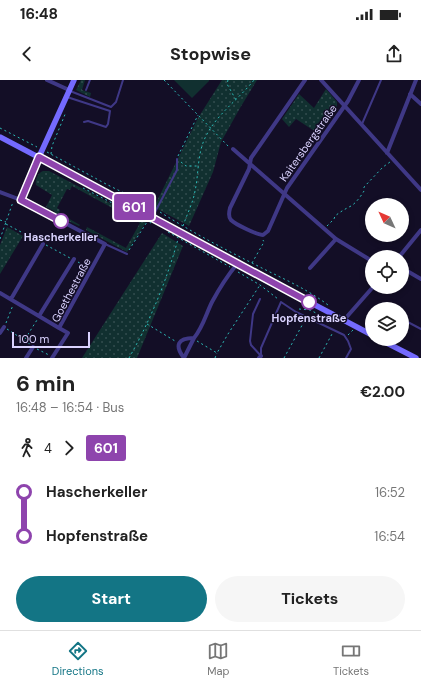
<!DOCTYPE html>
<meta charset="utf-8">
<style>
:root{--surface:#fff;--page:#f6f6f6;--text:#222;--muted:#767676;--line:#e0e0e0;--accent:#137585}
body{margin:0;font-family:"DM Sans",sans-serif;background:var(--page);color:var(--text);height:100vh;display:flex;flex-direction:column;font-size:15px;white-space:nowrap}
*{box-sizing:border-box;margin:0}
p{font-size:13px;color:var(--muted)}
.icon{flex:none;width:22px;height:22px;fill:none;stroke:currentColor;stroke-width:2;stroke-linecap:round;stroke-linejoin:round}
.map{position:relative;height:278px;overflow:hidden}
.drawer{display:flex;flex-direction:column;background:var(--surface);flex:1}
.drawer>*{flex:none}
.badge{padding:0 8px;border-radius:3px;font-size:14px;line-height:26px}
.needle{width:26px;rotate:314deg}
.buttons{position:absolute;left:365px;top:118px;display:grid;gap:8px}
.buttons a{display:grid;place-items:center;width:44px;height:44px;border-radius:50%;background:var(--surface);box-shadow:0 2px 6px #0003;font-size:20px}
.scale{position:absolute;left:12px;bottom:10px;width:78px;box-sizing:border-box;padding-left:4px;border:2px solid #dad3ff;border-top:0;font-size:11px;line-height:14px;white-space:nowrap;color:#dad3ff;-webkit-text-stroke:3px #130e26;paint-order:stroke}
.map>.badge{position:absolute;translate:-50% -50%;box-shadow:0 0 0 2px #fff}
.legs{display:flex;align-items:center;gap:6px;height:44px;padding:0 16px;font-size:13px}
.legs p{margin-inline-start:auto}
.summary{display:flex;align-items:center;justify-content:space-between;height:68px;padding:0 16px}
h1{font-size:22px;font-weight:700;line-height:30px}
.cta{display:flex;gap:8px;margin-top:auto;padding:8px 16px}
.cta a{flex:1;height:46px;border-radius:24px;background:var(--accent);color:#fff;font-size:16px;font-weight:700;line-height:46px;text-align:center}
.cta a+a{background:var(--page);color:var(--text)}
ul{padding:0 16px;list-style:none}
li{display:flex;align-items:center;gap:14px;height:44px;font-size:15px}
li i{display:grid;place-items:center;width:6px;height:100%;margin:0 5px;background:currentColor}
li i::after{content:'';width:10px;height:10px;margin:-5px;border:3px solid;border-radius:50%;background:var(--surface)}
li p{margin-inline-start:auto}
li:first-child i{background:linear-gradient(#0000 50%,currentColor 0)}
li:last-child i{background:linear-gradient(currentColor 50%,#0000 0)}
.status{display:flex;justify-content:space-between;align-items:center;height:28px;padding:0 20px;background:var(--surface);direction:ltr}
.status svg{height:11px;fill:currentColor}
header{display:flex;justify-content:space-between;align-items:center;height:52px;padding:0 16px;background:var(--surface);font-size:18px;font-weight:700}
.tabs{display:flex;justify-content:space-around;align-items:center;height:56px;border-top:1px solid var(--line);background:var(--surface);font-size:11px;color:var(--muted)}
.tabs a{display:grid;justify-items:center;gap:2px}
.tabs .selected{color:var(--accent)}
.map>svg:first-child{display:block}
</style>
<div class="status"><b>16:48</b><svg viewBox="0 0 49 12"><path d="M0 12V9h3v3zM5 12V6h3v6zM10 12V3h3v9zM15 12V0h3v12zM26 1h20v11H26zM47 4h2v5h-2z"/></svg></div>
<header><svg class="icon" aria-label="back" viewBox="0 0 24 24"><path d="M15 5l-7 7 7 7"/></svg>Stopwise<svg class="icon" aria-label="share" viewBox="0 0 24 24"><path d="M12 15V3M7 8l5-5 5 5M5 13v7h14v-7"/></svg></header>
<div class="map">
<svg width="421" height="278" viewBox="0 0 421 278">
<defs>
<pattern id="grass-dots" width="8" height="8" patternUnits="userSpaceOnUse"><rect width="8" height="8" fill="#113030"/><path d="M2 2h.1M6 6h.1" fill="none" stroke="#334d4f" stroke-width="1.8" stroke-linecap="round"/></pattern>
</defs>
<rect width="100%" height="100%" fill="#130e26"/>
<path fill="url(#grass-dots)" d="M81,0H85L82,10L91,13L90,17L76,10Z
M222,0H257L240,28L221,62L213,92L189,146L154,127L198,38Z
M326,9L337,22V27L319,54L296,39L289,47L282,39L299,14L314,28Z
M43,91H49L146,142L127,172L86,150L87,147L126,168L140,143L72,106L70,110L67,109L57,128L60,130L59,133L80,145L79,146L64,139L65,138L56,134L54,131L46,127L52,115L36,105C35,99 38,93 43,91Z
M7,147L23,156L0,194V165Z
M162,153L183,166L137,278H82Z"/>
<path fill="#113030" d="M174,0H209V1L192,18Z"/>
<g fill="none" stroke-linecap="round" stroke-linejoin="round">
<path stroke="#2cbab7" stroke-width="1" stroke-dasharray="2 3" stroke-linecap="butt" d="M164,0L229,67
M228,0L227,4L236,20
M0,48L37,67
M47,72L106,104L154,128
M51,74L52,66L66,32
M178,76L198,35
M181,82L186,86H198
M83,108L151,143
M160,132C190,151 222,168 254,184C279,197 306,208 328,225
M0,140L6,142
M6,144L38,161
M183,146C187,134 193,123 195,111C199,93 197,73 206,56C217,34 239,19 254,0
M327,146L334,139L335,136C340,132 345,129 351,126C356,123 361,116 364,111V107L383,87L390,82
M168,152L230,187
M0,159L13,122
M46,165L70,178
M129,170L147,142
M78,182L88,188
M252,183L264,162L263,160
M238,192L260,205L278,219
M299,229L310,230L334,242
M325,238L329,243
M6,243L13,225
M147,244L175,261
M7,249L30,264
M348,255L353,250
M25,259L37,240
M197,261L217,273L228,254L260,205
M37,269L49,275
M129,278C150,241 167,200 178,159
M215,278L217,273
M284,278L305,240
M319,278L332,254"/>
<path stroke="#3f3886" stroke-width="2" d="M86,10L90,0
M70,11L111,27L116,22L123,0
M67,17L110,31L108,44L106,47L88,41L84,42
M362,44L381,0
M153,136L177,90V79
M105,164L127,174
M260,219L253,234L250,261L251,265L261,276
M402,239L421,249
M261,276V268L281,222L296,232L344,255L348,261L351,269L346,278"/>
<path stroke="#3f3886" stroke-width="4" d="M47,0L69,10
M305,0L251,78L249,89L230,128C229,132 228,137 231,140C235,144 257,155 263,155L268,151L287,108L348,21L359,0
M321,0L421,110
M410,14L421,24
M233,69L336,159L372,181
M387,73L416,0
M0,112L21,120L105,164L59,248L68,253L52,278
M21,120L39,77
M399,177L421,150
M310,188L336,159
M402,188L421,199
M0,213L59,248
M11,219L43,164
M39,236L74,179
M344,240L373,207
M0,253L4,247
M194,258L184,278C174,265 178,258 194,258C203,247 206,234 212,222C219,209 228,195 237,184
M26,278L33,267
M259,278L261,276"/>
<path stroke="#746aff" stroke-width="5.5" d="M0,57L152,137L237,184L372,255
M39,77L74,0
M379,259L416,278"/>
</g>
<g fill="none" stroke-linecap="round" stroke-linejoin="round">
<g stroke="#fff" stroke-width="9">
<path id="line-1" d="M61,141L21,120L39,77L309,222"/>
</g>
<use href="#line-1" stroke="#8e44ad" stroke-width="6"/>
</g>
<g fill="#fff" stroke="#8e44ad" stroke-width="2">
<circle cx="61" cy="141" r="7"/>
<circle cx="309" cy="222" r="7"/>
</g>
<g text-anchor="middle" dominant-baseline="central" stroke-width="3" stroke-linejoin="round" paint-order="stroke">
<g font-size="11" fill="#dad3ff" stroke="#130e26">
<text transform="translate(308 63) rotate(-55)">Kaitersbergstraße</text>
<text transform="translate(71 210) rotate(-62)">Goethestraße</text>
</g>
<g font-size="11" font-weight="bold" fill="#dad3ff" stroke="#130e26">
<text x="61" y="157">Hascherkeller</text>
<text x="309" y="238">Hopfenstraße</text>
</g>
</g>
</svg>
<div class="buttons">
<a><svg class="needle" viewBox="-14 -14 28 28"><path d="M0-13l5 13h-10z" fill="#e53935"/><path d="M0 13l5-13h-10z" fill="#767676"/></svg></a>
<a><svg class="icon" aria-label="locate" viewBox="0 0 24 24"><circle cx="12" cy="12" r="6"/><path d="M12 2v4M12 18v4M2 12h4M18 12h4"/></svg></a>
<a><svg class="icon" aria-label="layers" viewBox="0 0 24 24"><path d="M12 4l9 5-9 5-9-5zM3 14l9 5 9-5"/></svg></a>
</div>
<div class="scale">100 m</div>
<b class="badge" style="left:134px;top:127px;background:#8e44ad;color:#fff">601</b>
</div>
<section class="drawer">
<div class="summary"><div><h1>6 min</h1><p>16:48 – 16:54 · Bus</p></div><b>€2.00</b></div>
<div class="legs"><svg class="icon" aria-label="walk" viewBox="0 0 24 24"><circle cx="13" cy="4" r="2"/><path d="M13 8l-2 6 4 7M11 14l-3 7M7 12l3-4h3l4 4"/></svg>4<svg class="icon" aria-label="forward" viewBox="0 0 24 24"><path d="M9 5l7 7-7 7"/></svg><b class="badge" style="background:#8e44ad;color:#fff">601</b></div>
<ul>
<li><i style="color:#8e44ad"></i><b>Hascherkeller</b><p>16:52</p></li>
<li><i style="color:#8e44ad"></i><b>Hopfenstraße</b><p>16:54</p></li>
</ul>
<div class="cta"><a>Start</a><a>Tickets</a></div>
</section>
<nav class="tabs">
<a class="selected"><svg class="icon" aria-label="directions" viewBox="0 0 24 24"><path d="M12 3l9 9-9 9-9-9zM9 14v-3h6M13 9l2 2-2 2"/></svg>Directions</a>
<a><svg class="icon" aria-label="map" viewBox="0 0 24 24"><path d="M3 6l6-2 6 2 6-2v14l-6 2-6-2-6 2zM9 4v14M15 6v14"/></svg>Map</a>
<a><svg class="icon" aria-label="tickets" viewBox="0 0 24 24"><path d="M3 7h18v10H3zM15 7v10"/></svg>Tickets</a>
</nav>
